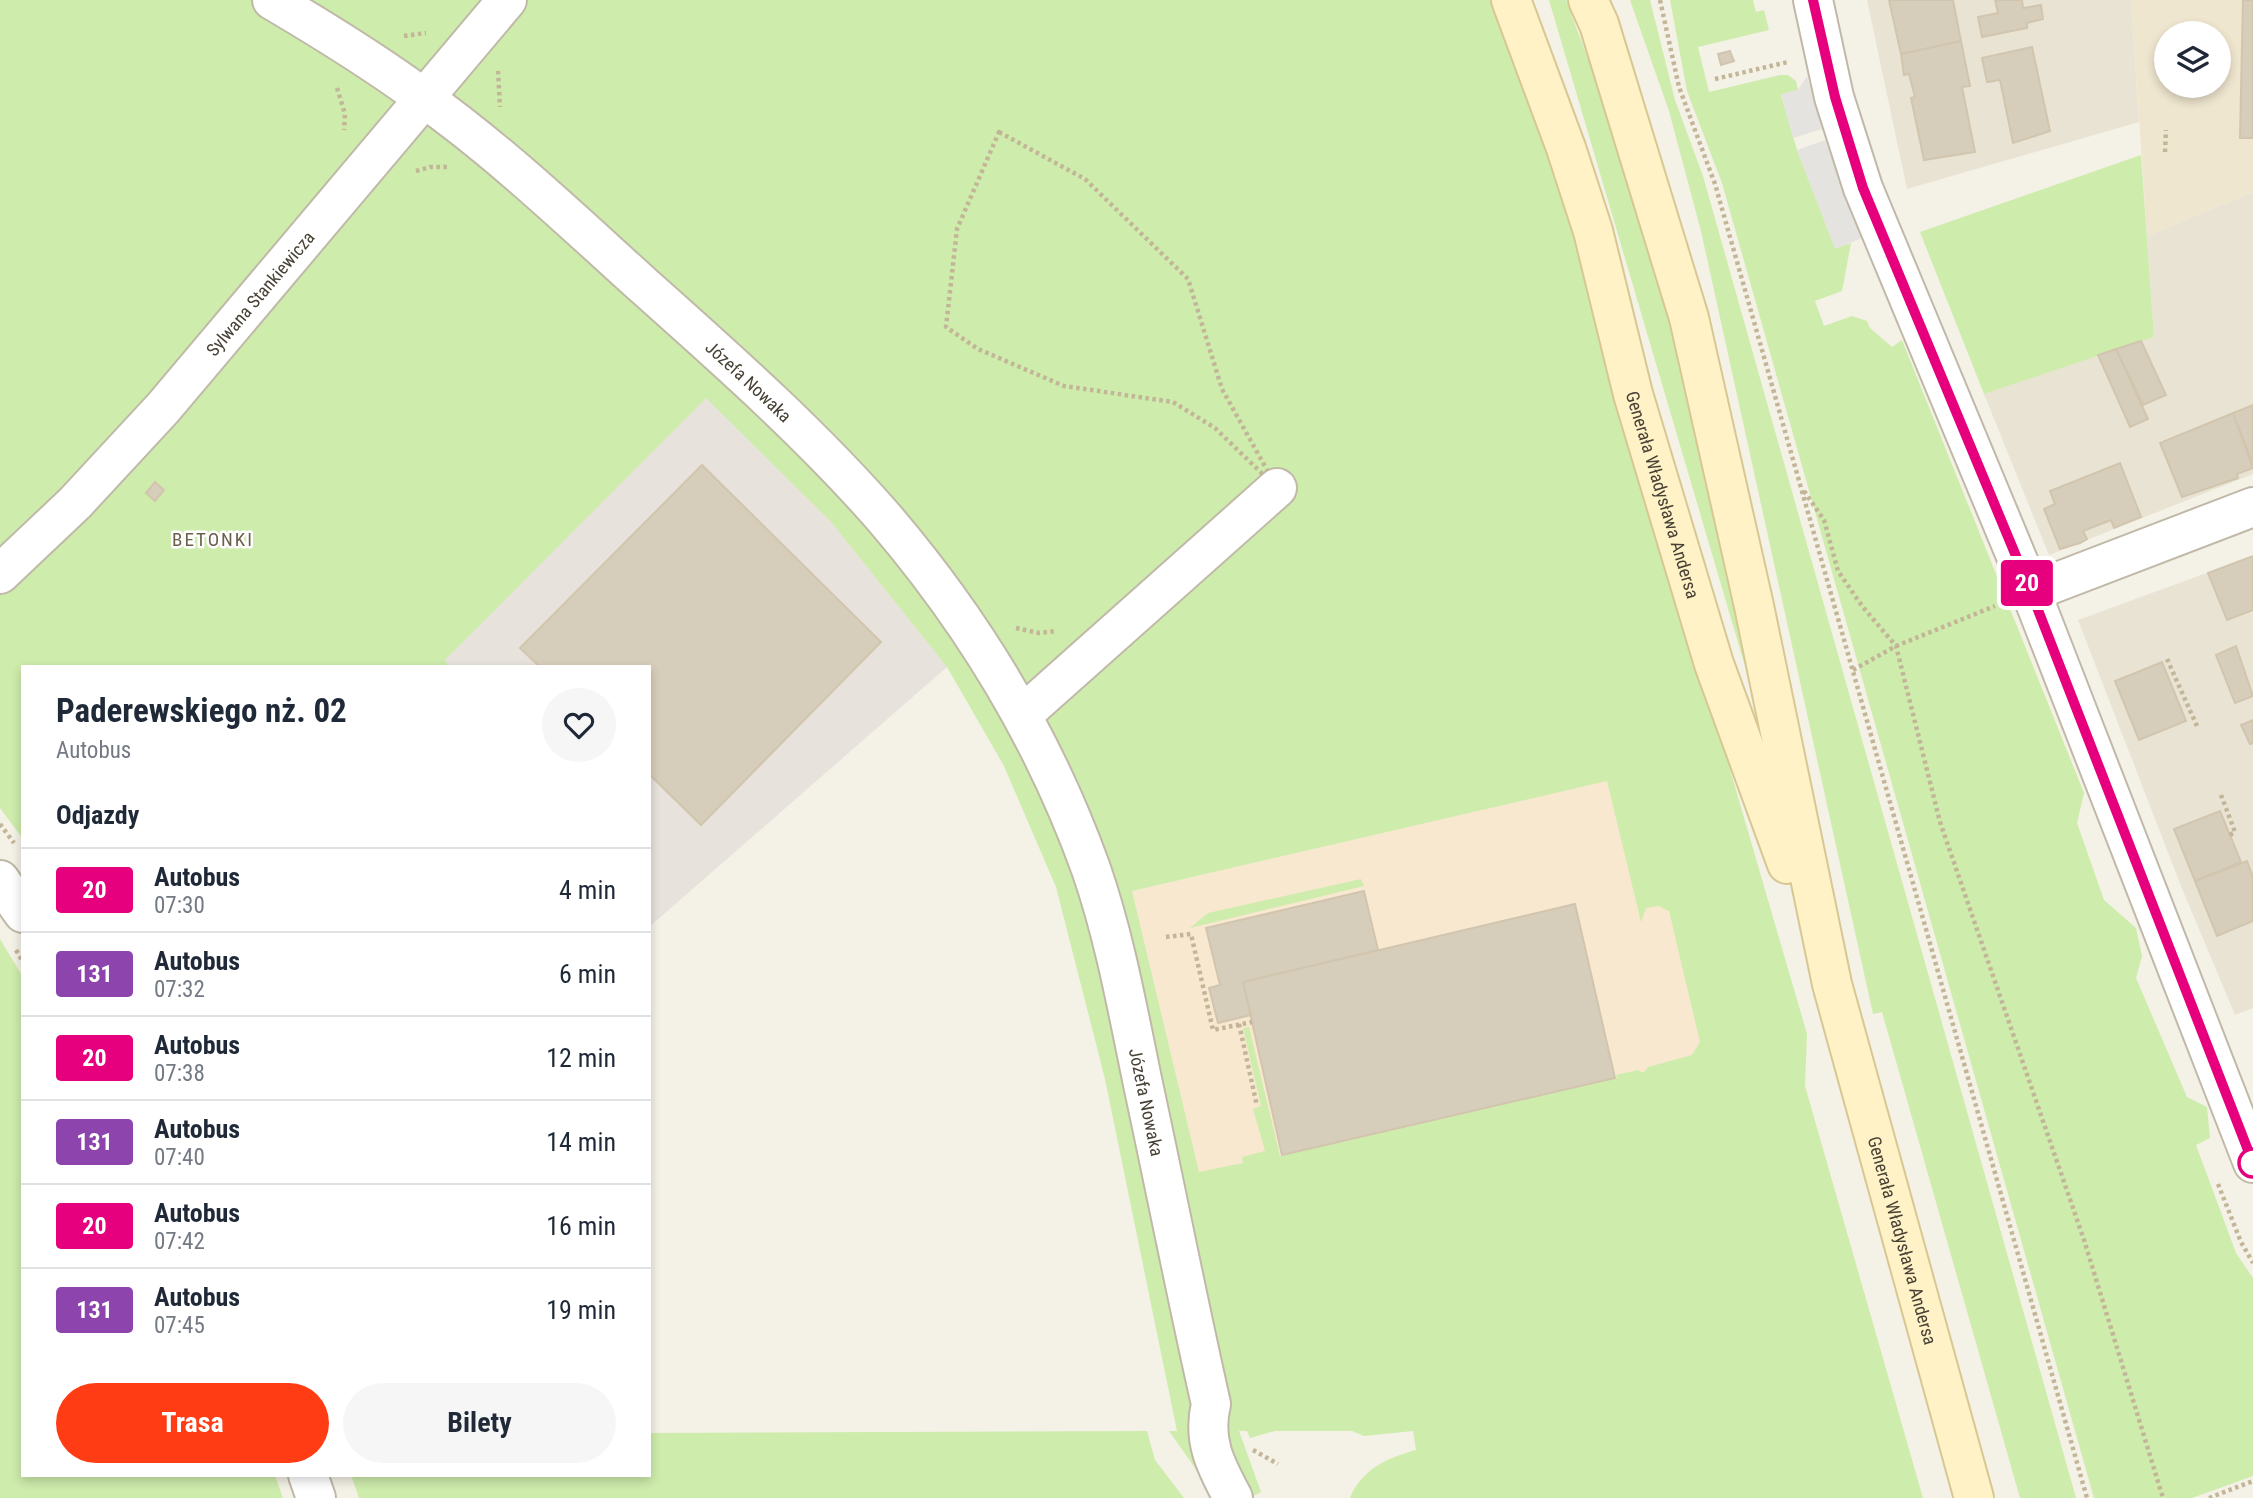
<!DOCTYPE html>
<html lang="pl">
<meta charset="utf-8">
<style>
:root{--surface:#fff;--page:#f6f6f7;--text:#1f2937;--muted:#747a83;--line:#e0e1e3;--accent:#ff3c13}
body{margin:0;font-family:"Roboto Condensed",sans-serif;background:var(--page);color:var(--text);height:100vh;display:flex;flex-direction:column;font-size:26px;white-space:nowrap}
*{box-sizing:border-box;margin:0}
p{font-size:23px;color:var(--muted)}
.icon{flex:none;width:38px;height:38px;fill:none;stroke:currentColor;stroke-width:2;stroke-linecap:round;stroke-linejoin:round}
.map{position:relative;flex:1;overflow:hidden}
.sheet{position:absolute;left:21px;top:665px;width:630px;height:812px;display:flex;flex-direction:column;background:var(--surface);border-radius:0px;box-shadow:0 4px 10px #0003}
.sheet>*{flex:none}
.badge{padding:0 14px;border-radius:5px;font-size:24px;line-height:46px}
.fabs{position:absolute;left:2154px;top:21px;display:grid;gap:14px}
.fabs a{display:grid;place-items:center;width:77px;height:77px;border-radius:50%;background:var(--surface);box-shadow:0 4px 10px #0003;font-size:35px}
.map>.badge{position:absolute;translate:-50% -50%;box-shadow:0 0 0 4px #fff}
h2{padding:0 35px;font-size:26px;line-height:63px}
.round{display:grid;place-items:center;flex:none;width:74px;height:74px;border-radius:37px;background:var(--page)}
.summary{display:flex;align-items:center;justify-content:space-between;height:119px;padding:0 35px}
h1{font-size:33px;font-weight:700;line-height:52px}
.cta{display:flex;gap:14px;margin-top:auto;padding:14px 35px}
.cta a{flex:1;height:80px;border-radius:42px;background:var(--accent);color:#fff;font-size:28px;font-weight:700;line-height:80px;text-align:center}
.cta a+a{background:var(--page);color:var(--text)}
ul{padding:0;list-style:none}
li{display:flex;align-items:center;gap:21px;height:84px;padding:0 35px;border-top:2px solid var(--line)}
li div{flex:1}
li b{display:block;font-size:26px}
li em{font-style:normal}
li .badge{min-width:77px;font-weight:700;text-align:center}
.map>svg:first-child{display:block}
</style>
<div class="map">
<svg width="2253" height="1498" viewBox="0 0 2253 1498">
<rect width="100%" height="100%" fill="#f4f1e6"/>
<path fill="#e9e3d4" d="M1867,0H2131L2139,122L1907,189Z
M2253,192V474L2049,555L1984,394L2154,337L2147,236Z
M2253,556V1008L2235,1015L2181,886L2078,620Z"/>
<path fill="#f8e8d0" d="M1629,775L1711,1059L1199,1173L1132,891Z"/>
<path fill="#e7e2db" d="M706,397L831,522L947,667L649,927V667H449L445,660Z"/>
<path fill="#efe6cf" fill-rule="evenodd" d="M2131,0H2253V192L2147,236ZM2166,33H2219V86H2166Z"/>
<path fill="#ceecac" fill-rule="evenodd" d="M0,0H1490L1563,196L1807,1034L1805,1086L1923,1498H1350C1362,1469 1387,1458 1416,1450L1413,1431L1364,1436L1352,1431H1275L1250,1438L1247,1431H1239L1261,1492L1253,1496L1240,1487L1205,1482L1169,1431H1177L1105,1079L1056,887L1004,766L947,667L831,522L706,398L445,660L449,667H23V839L0,808ZM1607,781L1641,922L1646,908L1658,906L1669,911L1700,1042L1692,1055L1648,1067L1643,1073L1638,1070L1616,1075L1617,1078L1280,1156L1249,1027L1243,1028L1261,1106L1253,1109L1265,1151L1242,1157L1243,1163L1199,1172L1132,891Z
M1549,0H1566L1600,91L1664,283L1760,717Z
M1630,0H1650L1675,100L1703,176L2076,1498H2020L1882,1012L1873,1014L1701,231L1669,111Z
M1670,0H1753L1756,12L1764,10L1769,30L1698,47L1709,92L1780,75H1788L1796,81L1798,90L1781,95L1797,150L1835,248L1851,243L1842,291L1815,301L1824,326L1852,316L1867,321L1870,328L1892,347L1902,340L2084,793L2077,823L2104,900L2136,928L2142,956L2136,978L2187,1097L2207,1107L2210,1138L2196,1145L2236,1253L2253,1278V1476L2192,1498H2094L1722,183L1687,91Z
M2141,155L2154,337L1984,394L1920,232Z
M1361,879L1364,886L1190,928L1208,913Z
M0,939L23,977V1475H275L283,1498H0Z
M1147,1431L1155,1460L1184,1498H359L351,1475H649V1433Z"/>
<path fill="#e5e3df" d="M1807,76L1822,129L1793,138L1781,94L1798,90Z
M1825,140L1862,238L1835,249L1797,150Z"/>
<path fill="#d7cdbb" stroke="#d2c5ae" stroke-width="2" d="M1889,0H1953L1961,41L1901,54Z
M1995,0H2022L2023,8L2041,5L2043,19L2027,23V28L1982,37L1978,17L1998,13Z
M2243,0H2253V138H2240Z
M1961,41L1970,86L1962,87L1975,152L1924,160L1911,98L1915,97L1909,74L1904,75L1901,54Z
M2032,47L2050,131L2013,143L2000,80L1987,82L1982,58Z
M1730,51L1734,61L1721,65L1718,54Z
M2141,341L2166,395L2143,405L2116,349Z
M2116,349L2148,419L2130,427L2098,355Z
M2253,405V465L2233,413Z
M2233,413L2253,468L2237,474L2238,478L2182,497L2160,443Z
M2120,463L2141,517L2114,528L2111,520L2083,531L2087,539L2080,543L2060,549L2044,509L2055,504L2050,491Z
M702,465L881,642L701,825L649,774V667H540L520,648Z
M155,482L164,490L155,501L146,493Z
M2253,556V610L2227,620L2208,573Z
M2236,646L2253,696L2235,703L2216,655Z
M2162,662L2186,721L2139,740L2115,681Z
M2253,720V743L2250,744L2241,725Z
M2220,811L2241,862L2195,881L2174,829Z
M2247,861L2253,877V921L2217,936L2195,881Z
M1364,891L1378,950L1243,982L1251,1015L1218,1023L1209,988L1220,985L1206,928Z
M1575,904L1615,1078L1282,1155L1243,982Z"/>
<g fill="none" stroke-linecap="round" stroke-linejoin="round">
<g stroke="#c1b9a8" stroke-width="42">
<g id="street">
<path id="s1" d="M272,0C323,30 373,61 421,96C500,152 571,220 643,285C726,359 812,435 885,519C973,622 1045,741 1091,869C1115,938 1128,1012 1143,1084C1166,1191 1187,1298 1211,1404C1202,1441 1216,1466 1233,1498"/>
<path d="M1813,0L1834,97L1863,188L2031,592L2253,1163"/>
<path id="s2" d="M0,574L75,503L163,408L507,0"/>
<path d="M2031,592L2253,507"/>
<path d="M1022,715L1277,488"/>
<path d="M0,880L23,913"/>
<path d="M308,1475L316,1498"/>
</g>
</g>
<g stroke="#d8c793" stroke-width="42">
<g id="secondary">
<path id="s3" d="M1511,0L1566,148L1593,231L1633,394L1714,664L1787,864"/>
<path id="s4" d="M1588,0L1599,24L1689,318L1754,606L1832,984L1974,1498"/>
</g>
</g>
<path stroke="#c3b598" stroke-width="4.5" stroke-dasharray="3.5 3.5" stroke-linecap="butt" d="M1660,0L1679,87L1715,184L2087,1498
M404,36L426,33
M498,71L500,107
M1715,79L1788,62
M337,88L345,114L344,130
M999,132L1085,179L1188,279L1222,389L1277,488L1215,428L1173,402L1064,386L978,349L946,327L957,229Z
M2165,152L2166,130
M416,171L430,167H448
M1804,491L1824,520L1838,571L1862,606L1896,646L1940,822L2084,1240L2163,1498
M1016,628L1039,633L1056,631
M2167,659L2197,726
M1853,670L1896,646L1995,606
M2221,795L2235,832L2230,835
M0,824L14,843
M1166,937L1191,934L1213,1030L1252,1022
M16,950L23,962
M1239,1024L1257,1106
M2218,1184L2241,1242L2253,1263
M1253,1450L1278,1464
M2209,1498L2253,1481"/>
<use href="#street" stroke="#fff" stroke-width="38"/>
<use href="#secondary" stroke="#fff2c6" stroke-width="38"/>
</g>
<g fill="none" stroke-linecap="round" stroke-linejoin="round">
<g stroke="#fff" stroke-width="16">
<path id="line" d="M1813,0L1835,97L1863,188L2031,592L2253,1163"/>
</g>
<use href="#line" stroke="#e6007e" stroke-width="10"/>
</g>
<circle fill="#fff" stroke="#e6007e" stroke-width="3.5" cx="2253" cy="1163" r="14"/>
<g text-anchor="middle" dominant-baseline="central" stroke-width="5" stroke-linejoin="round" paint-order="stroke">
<g font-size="18" fill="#484135" stroke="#fff">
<text stroke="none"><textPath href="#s2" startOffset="383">Sylwana Stankiewicza</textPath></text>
<text stroke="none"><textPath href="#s1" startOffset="612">Józefa Nowaka</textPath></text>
<text stroke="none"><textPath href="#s3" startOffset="518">Generała Władysława Andersa</textPath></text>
<text stroke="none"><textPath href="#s1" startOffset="1454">Józefa Nowaka</textPath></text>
<text stroke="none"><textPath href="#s4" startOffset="1281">Generała Władysława Andersa</textPath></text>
</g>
<g font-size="19" letter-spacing="2" fill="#6c5f4b" stroke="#fff">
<text x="213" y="539">BETONKI</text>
</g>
</g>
</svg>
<div class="fabs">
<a><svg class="icon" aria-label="layers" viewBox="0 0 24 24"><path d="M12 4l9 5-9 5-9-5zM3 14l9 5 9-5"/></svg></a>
</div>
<b class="badge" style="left:2027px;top:583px;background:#e6007e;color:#fff">20</b>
<section class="sheet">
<div class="summary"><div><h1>Paderewskiego nż. 02</h1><p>Autobus</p></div><a class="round"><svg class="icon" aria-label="heart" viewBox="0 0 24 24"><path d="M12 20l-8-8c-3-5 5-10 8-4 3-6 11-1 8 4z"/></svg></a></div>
<h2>Odjazdy</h2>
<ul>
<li><span class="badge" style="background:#e6007e;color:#fff">20</span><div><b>Autobus</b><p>07:30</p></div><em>4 min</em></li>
<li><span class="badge" style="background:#8e44ad;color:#fff">131</span><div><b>Autobus</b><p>07:32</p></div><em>6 min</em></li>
<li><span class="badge" style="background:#e6007e;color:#fff">20</span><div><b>Autobus</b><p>07:38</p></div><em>12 min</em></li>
<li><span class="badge" style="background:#8e44ad;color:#fff">131</span><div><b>Autobus</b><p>07:40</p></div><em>14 min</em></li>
<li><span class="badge" style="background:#e6007e;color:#fff">20</span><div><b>Autobus</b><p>07:42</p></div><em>16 min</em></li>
<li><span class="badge" style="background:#8e44ad;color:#fff">131</span><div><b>Autobus</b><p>07:45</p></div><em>19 min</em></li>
</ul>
<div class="cta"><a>Trasa</a><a>Bilety</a></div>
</section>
</div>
